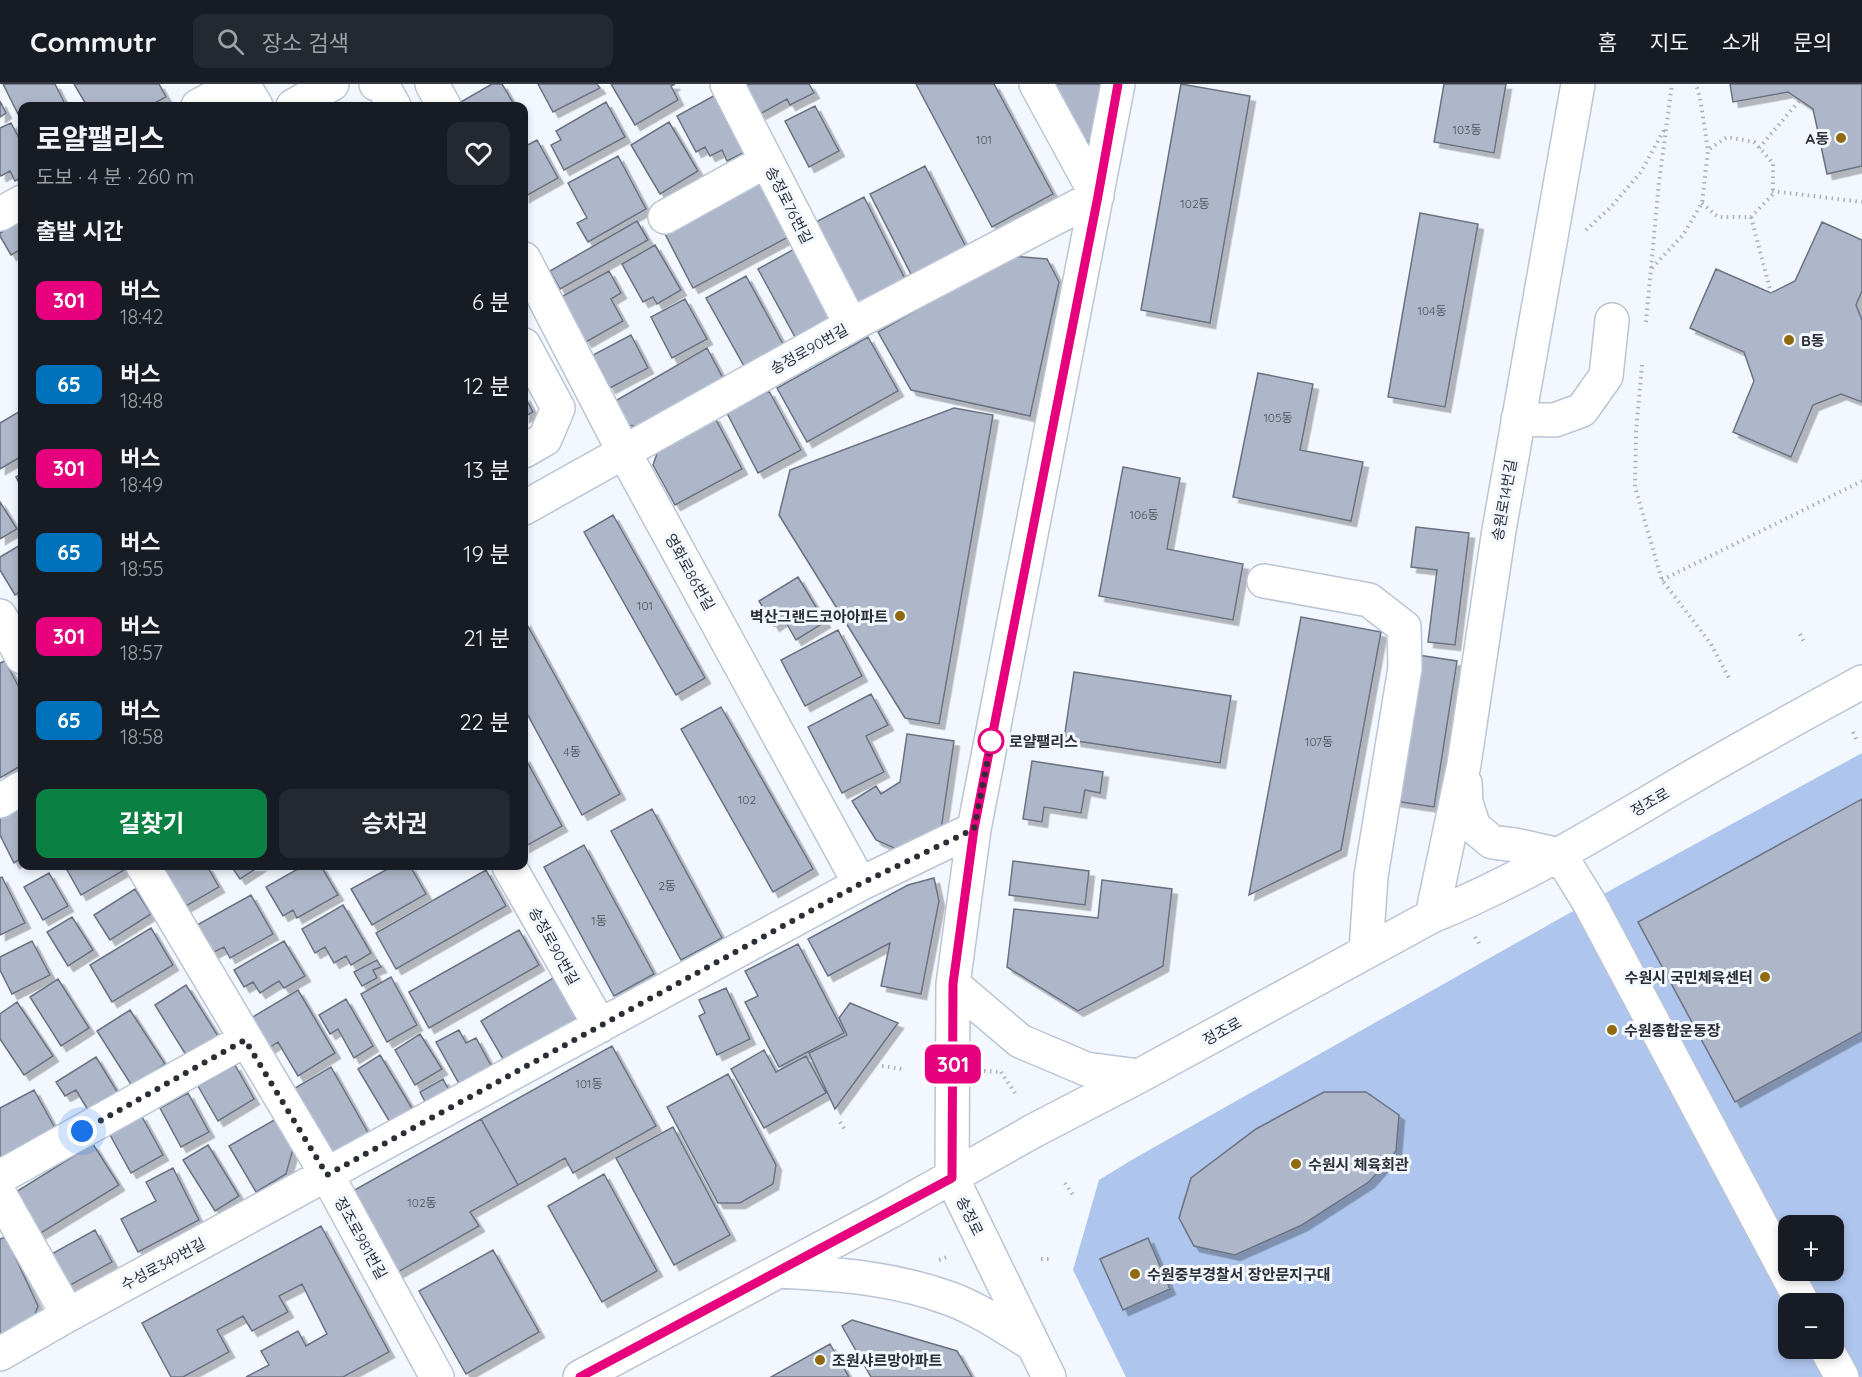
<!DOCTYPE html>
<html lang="ko">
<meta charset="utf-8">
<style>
:root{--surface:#171b24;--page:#242831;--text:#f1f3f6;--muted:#9ea1a6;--line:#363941;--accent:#0b8043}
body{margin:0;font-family:Quicksand,"Noto Sans KR",sans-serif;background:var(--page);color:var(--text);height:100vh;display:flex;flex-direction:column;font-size:22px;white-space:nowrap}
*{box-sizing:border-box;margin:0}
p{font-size:20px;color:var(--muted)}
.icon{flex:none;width:33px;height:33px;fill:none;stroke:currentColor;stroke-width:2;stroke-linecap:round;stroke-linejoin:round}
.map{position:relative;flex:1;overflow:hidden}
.side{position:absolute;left:18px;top:18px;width:510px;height:768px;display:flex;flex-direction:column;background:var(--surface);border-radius:12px;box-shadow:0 3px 9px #0003}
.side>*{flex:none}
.badge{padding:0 12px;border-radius:9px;font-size:21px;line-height:39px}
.tools{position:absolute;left:1778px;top:1131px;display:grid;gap:12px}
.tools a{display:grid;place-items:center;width:66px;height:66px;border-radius:12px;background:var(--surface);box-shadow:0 3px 9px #0003;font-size:30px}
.you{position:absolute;width:30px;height:30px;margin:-15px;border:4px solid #fff;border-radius:50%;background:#1a73e8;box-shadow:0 0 0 9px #1a73e833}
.map>.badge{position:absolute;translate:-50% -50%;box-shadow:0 0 0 3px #fff}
h2{padding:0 18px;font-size:22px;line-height:54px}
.round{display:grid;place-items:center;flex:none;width:63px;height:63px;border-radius:12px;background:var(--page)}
.summary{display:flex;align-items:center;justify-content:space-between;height:102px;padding:0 18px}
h1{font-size:28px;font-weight:700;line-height:45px}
.action{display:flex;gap:12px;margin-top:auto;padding:12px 18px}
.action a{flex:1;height:69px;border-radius:12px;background:var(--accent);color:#fff;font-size:24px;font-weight:700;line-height:69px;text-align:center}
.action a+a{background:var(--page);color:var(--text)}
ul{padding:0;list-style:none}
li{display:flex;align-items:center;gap:18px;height:84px;padding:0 18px}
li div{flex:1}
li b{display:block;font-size:22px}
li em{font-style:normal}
li .badge{min-width:66px;font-weight:700;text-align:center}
header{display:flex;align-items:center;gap:36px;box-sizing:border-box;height:84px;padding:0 30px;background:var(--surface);border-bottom:2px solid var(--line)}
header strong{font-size:28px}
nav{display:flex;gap:33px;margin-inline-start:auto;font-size:21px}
.search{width:420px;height:54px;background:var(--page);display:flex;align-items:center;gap:15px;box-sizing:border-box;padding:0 21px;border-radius:12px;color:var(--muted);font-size:22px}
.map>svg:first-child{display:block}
</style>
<header>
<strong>Commutr</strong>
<div class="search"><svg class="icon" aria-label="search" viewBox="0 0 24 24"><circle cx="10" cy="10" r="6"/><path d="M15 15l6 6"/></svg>장소 검색</div>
<nav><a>홈</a><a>지도</a><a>소개</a><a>문의</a></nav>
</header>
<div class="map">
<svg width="1862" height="1293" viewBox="0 0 1862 1293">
<defs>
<filter id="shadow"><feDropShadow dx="5.5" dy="5.5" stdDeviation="0" flood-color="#0004"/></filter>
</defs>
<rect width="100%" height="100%" fill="#f3f7ff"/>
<path fill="#aec5ee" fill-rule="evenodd" d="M1862,669V1293H1126L1073,1186L1099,1096L1135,1074L1589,818ZM1788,1142H1833V1186H1788ZM1788,1220H1833V1264H1788Z"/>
<path fill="#aeb7c9" stroke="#6a7282" stroke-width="1.5" filter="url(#shadow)" d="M3,0H55L66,22H22V38Z
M74,0H159L166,13L149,22H87Z
M492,0H502L515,22H461L459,19Z
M538,0H597L600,4L553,28Z
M611,0H675L671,2L678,16L635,41Z
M744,0H809L814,9L790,21L787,15L760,30Z
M916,0H994L1053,110L992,143Z
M1053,0H1107L1098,59L1077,56Z
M1181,0L1250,12L1210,239L1141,226Z
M1444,0H1506L1494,69L1434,58Z
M1730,0H1862V82L1827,90L1813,25L1788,8L1733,18Z
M719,9L749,66L727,77L722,66L710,72L705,63L696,68L677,32Z
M0,17L6,29L0,33Z
M606,18L625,53L564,86L551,61L561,56L556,47Z
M815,22L839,67L809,83L785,37Z
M669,38L698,87L660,110L631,61Z
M11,39L22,60V93L15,97L10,87L1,92L0,90V44Z
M537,56L558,94L524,113V63Z
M618,72L646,125L588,158L577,139L587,134L568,99Z
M925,82L970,171L915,198L870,110Z
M762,93L792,151L693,204L663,146Z
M864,113L908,201L870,221L849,219L810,141Z
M1420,129L1478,140L1445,323L1388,313Z
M637,137L648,156L560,205L550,187Z
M1822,138L1862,156V207L1856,221L1862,236V318L1841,310L1813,321L1791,373L1733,348L1754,297L1744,268L1690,244L1716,185L1771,209L1795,197Z
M18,139L22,147V165L11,171L0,152V149Z
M655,161L681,206L657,220L653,213L643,218L622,180Z
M798,163L835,231L795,253L758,185Z
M1011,172L1047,175L1059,198L1030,332L911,306L878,248Z
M609,187L621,209L611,215L623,237L586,258L561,213Z
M746,192L783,260L744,282L706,214Z
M685,215L707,255L672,274L651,233Z
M631,251L648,284L610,304L593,271Z
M868,253L898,307L807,358L777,304Z
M707,264L724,296L640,343L621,340L610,320Z
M1258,289L1313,300L1300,366L1363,378L1351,437L1233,413Z
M769,307L801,366L758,389L727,329Z
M524,311L533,328L524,333Z
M954,324L993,331L939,640L905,634L779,431L790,386Z
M22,326V372L0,385V339Z
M714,332L742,385L675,421L653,381L660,361Z
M1123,383L1180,394L1167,465L1243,480L1233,536L1099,512Z
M22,389V405L16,393Z
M0,418L17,445L0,455Z
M613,431L705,594L676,611L584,448Z
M1416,443L1469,449L1455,561L1428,558L1437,486L1411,483Z
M22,460V506L15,511L0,486V473Z
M798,493L825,538L796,556L784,535L774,542L759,517Z
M1301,533L1381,548L1341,766L1249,811Z
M525,537L620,710L582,731L524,624V538Z
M838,546L862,592L805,622L781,576Z
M1418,571L1457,577L1434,723L1395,717Z
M5,577L22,609V681L0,694V579Z
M1074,588L1231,612L1220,679L1064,655Z
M871,610L888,641L866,652L884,688L842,709L808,643Z
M721,623L813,785L773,808L681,645Z
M907,650L954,657L941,746L901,767L876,756L852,717L876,702L881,710L900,698Z
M524,672L562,742L524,763Z
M1032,677L1103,688L1100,709L1085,706L1081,729L1044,723L1042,738L1023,735Z
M1862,715V948L1735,1018L1638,838Z
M22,717V774L14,779L0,751V728Z
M652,725L722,854L681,876L611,747Z
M584,761L654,890L614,912L544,783Z
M1013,777L1089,787L1085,821L1009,811Z
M70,782H125L126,785L81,811L66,784Z
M165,782H207L219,803L179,826L157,786Z
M231,782H260L240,795Z
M303,782H321L338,811L297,834L293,826L283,832L266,803Z
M393,782H410L426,810L372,841L351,805Z
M486,786L506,822L396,885L376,849Z
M49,789L68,822L43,836L24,803Z
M2,793L25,839L0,851V794Z
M934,794L939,817L921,910L881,902L890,859L828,892L808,855L908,801Z
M1102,796L1172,805L1163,882L1078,927L1007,883L1014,825L1098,834Z
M135,805L151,830L110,856L94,831Z
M251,811L273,850L230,874L224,863L212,869L197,841Z
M343,821L371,869L351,881L346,872L334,879L325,863L315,869L302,845Z
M72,833L93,866L68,882L47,848Z
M151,844L173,881L112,918L90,881Z
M519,846L539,881L429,944L409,908Z
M32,857L50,891L12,910L0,886V873Z
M284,857L305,892L284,904L279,897L260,909L253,898L244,903L234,886Z
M798,860L844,949L779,983L745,918L758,912L745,887Z
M377,876L381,883L373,886L377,894L362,902L354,888Z
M560,890L577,918L575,940L506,980L481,937Z
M391,893L417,941L387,958L361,910Z
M58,895L89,944L61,962L30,913Z
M186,901L218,952L186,971L155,921Z
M726,904L750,955L717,971L699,932L705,929L699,916Z
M298,906L335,969L298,992L278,958L269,964L251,934Z
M346,915L373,962L354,974L338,945L330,950L319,931Z
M17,918L53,972L24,991L0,955V930Z
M850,919L898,939L835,1025L809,969L847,951L839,934Z
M130,926L165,980L132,1002L97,947Z
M459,946L466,959L476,954L494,987L462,1005L436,958Z
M420,950L442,985L415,1001L395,966Z
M612,962L656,1042L573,1089L565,1074L518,1101L481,1035Z
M764,966L776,988L806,972L826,1009L764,1044L731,985Z
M380,971L413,1026L391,1040L358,985Z
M96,973L118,1009L89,1028L76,1006L65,1012L56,998Z
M235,981L254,1015L218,1037L198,1002Z
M331,983L371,1054L346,1069L323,1066L290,1007Z
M728,990L776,1081L773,1100L740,1119H718L667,1023Z
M443,995L452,1012L429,1025L420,1008Z
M34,1006L55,1044L0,1074V1024Z
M1324,1008H1366L1399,1031L1396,1067L1369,1098L1302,1141L1235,1171L1194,1162L1179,1134L1191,1094L1256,1045Z
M188,1009L209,1048L181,1063L160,1024Z
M141,1031L163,1071L131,1089L109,1049Z
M276,1035L293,1065L286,1090L256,1108L229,1062Z
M481,1035L518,1101L470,1128L479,1142L396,1189L351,1108Z
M673,1043L730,1151L674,1181L616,1074Z
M93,1060L119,1101L36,1152L11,1111Z
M208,1061L239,1112L215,1127L183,1076Z
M173,1084L199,1136L138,1168L121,1135L156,1117L146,1098Z
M604,1090L657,1187L602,1218L548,1122Z
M321,1142L389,1268L343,1293H246L269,1281L261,1267L298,1247L306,1262L327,1250L302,1200L279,1212L288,1228L252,1247L243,1232L217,1246L229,1268L183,1293H171L142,1239Z
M95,1146L112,1178L65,1204L48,1172Z
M6,1153L38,1222L32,1239L2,1254L0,1250V1155Z
M1148,1154L1170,1205L1123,1226L1100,1175Z
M493,1166L539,1248L466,1290L419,1207Z
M852,1236L957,1267L972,1293H871L842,1242Z
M830,1260L849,1293H771Z"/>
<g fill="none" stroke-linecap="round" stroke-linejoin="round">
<g stroke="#bbc5d6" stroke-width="36">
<path id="minor" d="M243,0L256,22
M376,0L383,2L394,22
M432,0L444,22
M727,0L851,241
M198,22L239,0
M293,22L332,0
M0,130L22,118
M665,133L766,77
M524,175L624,368L860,800
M524,261L558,324L545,355L524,367
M1518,335L1555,336L1582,326L1606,292L1612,236
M524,424L851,241L1097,112L1036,0
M1264,497L1369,516L1404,543L1405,584L1371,792L1366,867
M0,532L22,573
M1465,699L1466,719L1474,743L1492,758L1515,761L1560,771L1589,818L1803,1220
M0,717L22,704
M143,782L327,1091L437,1293
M509,782L600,942
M1432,832L1464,680L1499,446L1578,0
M953,900L1020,957L1086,985L1139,992
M0,1093L245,956
M0,1111L68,1231
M779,1187C839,1190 894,1194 951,1215C980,1226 1006,1244 1032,1260
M1826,1264L1842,1293
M0,1270L68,1231L860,800L974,745
M580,1293L891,1127L1035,1046L1139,992L1432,832C1519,797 1598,748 1678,701C1739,665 1800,632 1862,598
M1049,1293L952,1094L953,900L974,745L1118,0"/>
</g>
<path stroke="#abafb6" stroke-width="4" stroke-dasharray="1.5 4.5" stroke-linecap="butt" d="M1759,64L1800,16
M1772,107L1862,118
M1702,119L1718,133H1751L1773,110V79L1754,58L1727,53L1708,66
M1751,133L1771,209
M1586,146L1611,123L1641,88L1665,44
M1652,184L1683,151L1702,119L1708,66L1700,14L1696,0
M1646,238L1659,98L1672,0
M1642,281L1636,347L1635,403L1662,496L1711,560L1729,594
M1662,496L1862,397
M1800,550L1805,560
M1853,648L1858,659
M1475,853L1481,862
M882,982L902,985
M984,987L1001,988
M1001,988L1015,1009
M840,1038L846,1047
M1065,1099L1073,1111
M1041,1175H1053
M939,1176L950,1172"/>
<use href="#minor" stroke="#fff" stroke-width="33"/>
</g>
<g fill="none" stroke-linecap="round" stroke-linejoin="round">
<g stroke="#fff" stroke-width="14">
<path id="line" d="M580,1293L952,1094L953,900L974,745L1098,112L1118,0"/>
</g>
<use href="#line" stroke="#e6007e" stroke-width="9"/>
<path stroke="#2b2e35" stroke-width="6" stroke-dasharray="0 10.8" d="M82,1047L245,956L327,1091L860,800L974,745L992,654L991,657"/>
</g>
<g fill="#8f6a0f" stroke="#f3f7ff" stroke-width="2">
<circle cx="1841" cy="54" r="6"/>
<circle cx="1789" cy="256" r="6"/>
<circle cx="900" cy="532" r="6"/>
<circle cx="1765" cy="893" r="6"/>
<circle cx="1612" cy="946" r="6"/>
<circle cx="1296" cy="1080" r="6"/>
<circle cx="1135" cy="1190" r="6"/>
<circle cx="820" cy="1276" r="6"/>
</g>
<circle fill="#fff" stroke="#e6007e" stroke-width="3" cx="991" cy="657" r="12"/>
<g text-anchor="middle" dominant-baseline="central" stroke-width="6" stroke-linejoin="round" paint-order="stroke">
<g font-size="12" fill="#4c505a">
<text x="1467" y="45">103동</text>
<text x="984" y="55">101</text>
<text x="1195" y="119">102동</text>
<text x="1432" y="226">104동</text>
<text x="1278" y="333">105동</text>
<text x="1144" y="430">106동</text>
<text x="645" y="521">101</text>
<text x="1319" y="657">107동</text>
<text x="572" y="667">4동</text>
<text x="747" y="715">102</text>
<text x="667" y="801">2동</text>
<text x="599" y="836">1동</text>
<text x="589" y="999">101동</text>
<text x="422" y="1118">102동</text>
</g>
<g font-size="15" font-weight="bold" fill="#2b2e35" stroke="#f3f7ff" text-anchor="start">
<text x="1829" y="54" text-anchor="end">A동</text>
<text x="1801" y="256">B동</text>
<text x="888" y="532" text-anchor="end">벽산그랜드코아아파트</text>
<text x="1753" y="893" text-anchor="end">수원시 국민체육센터</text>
<text x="1624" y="946">수원종합운동장</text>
<text x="1308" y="1080">수원시 체육회관</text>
<text x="1147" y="1190">수원중부경찰서 장안문지구대</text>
<text x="832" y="1276">조원샤르망아파트</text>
</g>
<g font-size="15" fill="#2b2e35" stroke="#f3f7ff">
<text transform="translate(789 121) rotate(63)">송정로76번길</text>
<text transform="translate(809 265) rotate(-29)">송정로90번길</text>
<text transform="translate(1504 416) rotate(-80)">송원로14번길</text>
<text transform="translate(690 488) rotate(61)">영화로86번길</text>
<text transform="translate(1650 718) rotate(-30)">정조로</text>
<text transform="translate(554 862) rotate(61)">송정로90번길</text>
<text transform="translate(1222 947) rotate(-29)">정조로</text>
<text transform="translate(970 1132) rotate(64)">송정로</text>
<text transform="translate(361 1154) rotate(61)">정조로981번길</text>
<text transform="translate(163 1180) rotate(-28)">수성로349번길</text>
</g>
<g font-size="15" font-weight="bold" fill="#2b2e35" stroke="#f3f7ff" text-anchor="start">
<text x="1009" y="657">로얄팰리스</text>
</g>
</g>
</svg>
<div class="tools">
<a>+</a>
<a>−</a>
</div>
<div class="you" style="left:82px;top:1047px"></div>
<b class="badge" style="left:953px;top:980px;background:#e6007e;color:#fff">301</b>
<section class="side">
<div class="summary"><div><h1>로얄팰리스</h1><p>도보 · 4 분 · 260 m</p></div><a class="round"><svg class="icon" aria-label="heart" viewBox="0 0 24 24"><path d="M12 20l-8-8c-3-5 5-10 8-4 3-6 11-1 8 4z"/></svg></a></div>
<h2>출발 시간</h2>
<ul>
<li><span class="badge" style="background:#e6007e;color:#fff">301</span><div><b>버스</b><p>18:42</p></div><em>6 분</em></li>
<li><span class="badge" style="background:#0072bc;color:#fff">65</span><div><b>버스</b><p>18:48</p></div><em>12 분</em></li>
<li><span class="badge" style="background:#e6007e;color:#fff">301</span><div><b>버스</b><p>18:49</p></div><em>13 분</em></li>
<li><span class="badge" style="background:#0072bc;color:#fff">65</span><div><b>버스</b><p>18:55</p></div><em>19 분</em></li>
<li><span class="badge" style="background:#e6007e;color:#fff">301</span><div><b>버스</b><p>18:57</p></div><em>21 분</em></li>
<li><span class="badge" style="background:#0072bc;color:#fff">65</span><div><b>버스</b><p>18:58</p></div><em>22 분</em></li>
</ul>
<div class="action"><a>길찾기</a><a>승차권</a></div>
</section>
</div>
